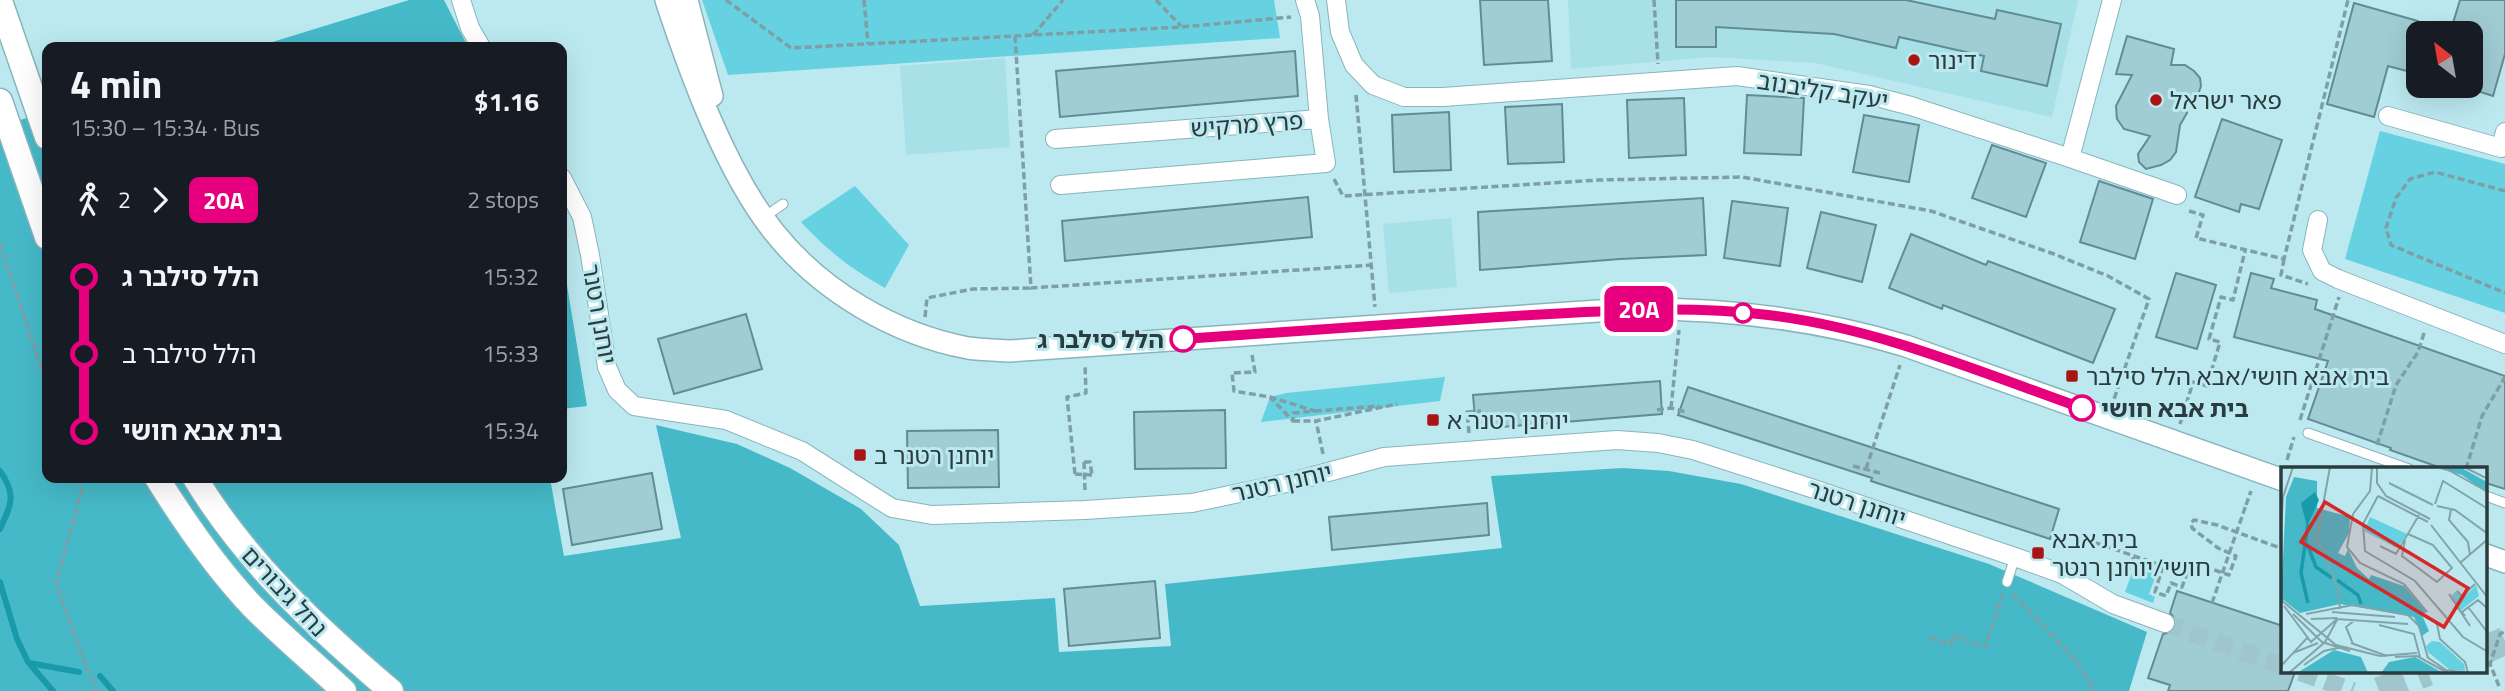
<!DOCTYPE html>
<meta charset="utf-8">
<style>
:root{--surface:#171b24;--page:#20242c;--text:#f1f3f6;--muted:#9ea1a6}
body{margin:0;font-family:"Titillium Web","Noto Sans Hebrew",sans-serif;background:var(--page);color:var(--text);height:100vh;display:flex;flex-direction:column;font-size:26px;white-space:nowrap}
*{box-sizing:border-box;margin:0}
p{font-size:23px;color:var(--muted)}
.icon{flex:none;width:38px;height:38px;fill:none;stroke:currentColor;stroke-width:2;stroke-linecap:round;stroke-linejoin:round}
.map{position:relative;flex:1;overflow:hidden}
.drawer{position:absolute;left:42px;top:42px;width:525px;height:441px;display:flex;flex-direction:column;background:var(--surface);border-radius:14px;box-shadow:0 7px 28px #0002}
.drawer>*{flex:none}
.badge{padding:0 14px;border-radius:10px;font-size:24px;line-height:46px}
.needle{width:46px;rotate:329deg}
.controls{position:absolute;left:2406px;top:21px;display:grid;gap:14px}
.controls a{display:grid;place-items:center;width:77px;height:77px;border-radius:14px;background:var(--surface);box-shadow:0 7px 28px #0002;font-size:35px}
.map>.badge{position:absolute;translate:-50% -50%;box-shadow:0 0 0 4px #fff}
.legs{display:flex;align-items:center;gap:10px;height:77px;padding:0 28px;font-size:23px}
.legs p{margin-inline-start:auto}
.head{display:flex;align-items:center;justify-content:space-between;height:119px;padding:0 28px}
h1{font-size:38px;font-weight:700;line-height:52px}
ul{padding:0 28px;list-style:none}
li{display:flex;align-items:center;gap:24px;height:77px;font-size:26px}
li i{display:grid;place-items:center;width:10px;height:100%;margin:0 9px;background:currentColor}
li i::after{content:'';width:18px;height:18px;margin:-9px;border:5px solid;border-radius:50%;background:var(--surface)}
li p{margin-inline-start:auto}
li:first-child i{background:linear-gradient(#0000 50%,currentColor 0)}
li:last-child i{background:linear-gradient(currentColor 50%,#0000 0)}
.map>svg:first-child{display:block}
</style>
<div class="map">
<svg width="2505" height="691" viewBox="0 0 2505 691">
<rect width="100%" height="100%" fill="#bce9f0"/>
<path fill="#a8e0e8" d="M1568,0H2078L2052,117L1815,63L1710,57L1571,69Z
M1005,58L1010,147L906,155L900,66Z
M1451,218L1457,287L1389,293L1383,224Z"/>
<path fill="#65d1e1" d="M702,0H1274L1280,38L728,75Z
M2380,131L2505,164V313L2345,259Z
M855,186L909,245L885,288C850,268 829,252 801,222Z
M1445,377L1440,401L1261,422L1270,397L1286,393Z
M2136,562L2158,570L2149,594L2155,597L2153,603L2125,592Z"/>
<path fill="#46b9c9" d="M409,0H444L468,47H256Z
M47,112V478H550L564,556L681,538L656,425L737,444L790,468L861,509L899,545L920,606L1055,598L1059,652L1171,646L1165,584L1502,548L1491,476L1623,468L1669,471L1741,484L1989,564L2147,632L2129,691H0V126Z
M562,255L587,406L562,409Z"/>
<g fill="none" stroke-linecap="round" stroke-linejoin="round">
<path stroke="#199aaa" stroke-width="6" d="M0,471C17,495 11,505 0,529
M0,582L17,639L28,662L53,691
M29,663L79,672
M100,676L113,691"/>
</g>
<path fill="#a0ccd3" stroke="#628c93" stroke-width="2" d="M1480,0H1548L1552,61L1484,65Z
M1676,0H1906L1995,19L1997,10L2061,24L2047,86L1981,71L1984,56L1899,37L1896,48L1834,34L1716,27V47H1676Z
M2460,0H2505V54L2493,96L2471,89V33H2450Z
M2354,3L2418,21V74L2388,66L2374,117L2327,104Z
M2127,36L2174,49L2171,65H2185L2194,71L2200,78L2201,86L2198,95L2187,106V113L2180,125L2176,152L2170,160L2161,165L2146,169L2139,162L2138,154L2150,136L2124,129L2117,119L2116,106L2132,75L2116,74Z
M1295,51L1298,96L1060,117L1056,71Z
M1747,95L1804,98L1801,155L1744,153Z
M1684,98L1686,155L1629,158L1627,100Z
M1562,104L1564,162L1508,164L1505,107Z
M1449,112L1451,170L1394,172L1392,115Z
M1864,115L1919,125L1909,182L1853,172Z
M2222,119L2282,140L2259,209L2241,204L2239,212L2195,197Z
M1992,145L2046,163L2026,217L1972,198Z
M2099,181L2153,199L2135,259L2080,242Z
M1308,197L1312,237L1065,261L1062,221Z
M1703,198L1706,255L1620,259L1480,270L1478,212Z
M1732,201L1788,208L1780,266L1724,258Z
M1821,212L1876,225L1862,282L1807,268Z
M1911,234L1986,265L1988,261L2115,309L2093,363L1943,305L1942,309L1889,288Z
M2176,273L2216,285L2197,349L2156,337Z
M2251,273L2274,279L2271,288L2317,300L2315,309L2505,376V489L2486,483V469H2444L2390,450L2391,448L2308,419L2328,361L2234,337Z
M746,314L762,369L674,394L658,339Z
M1660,381L1662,414L1476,429L1473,395Z
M1688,387L2059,509L2050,539L1871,481L1872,478L1678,415Z
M1225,410L1226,468L1135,469L1134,412Z
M998,430L999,487L908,488L907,431Z
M652,473L662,529L572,545L563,489Z
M1487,503L1489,535L1332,550L1329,517Z
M1155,581L1160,638L1069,646L1064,589Z
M2177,591L2283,626V672H2295L2288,691H2168L2170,685L2148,678L2163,634L2172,632L2176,626V620L2170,613Z"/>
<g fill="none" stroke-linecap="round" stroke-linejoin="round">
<path stroke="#9fc6cd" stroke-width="18" stroke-dasharray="18 9" stroke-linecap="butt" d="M2165,623L2283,666
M2300,672L2353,691"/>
<path stroke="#9fc6cd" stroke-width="28" stroke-dasharray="28 14" stroke-linecap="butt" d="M2486,649L2505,641
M2379,691L2428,672"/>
<g stroke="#89b4bb" stroke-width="11">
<path id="service" d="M764,217L783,204
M2308,433L2409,469
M2486,496L2505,503
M2007,582L2015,557"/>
</g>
<g stroke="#89b4bb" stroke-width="20">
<path id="minor" d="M461,0L470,28L481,47
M1336,0L1340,32L1354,65L1373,85L1404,97H1443L1737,76L1869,95L1911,106L2070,158L2112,0
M2388,116L2501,148L2505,132
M1055,139L1319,119L1310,16L1305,0
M2070,158L2177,195
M562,178L582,217L590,255L607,367L617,390L634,406L726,420L802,451L892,508L932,515L1085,510L1192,503L1291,482L1384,457L1617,440L1658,443L1693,450L1811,488L2015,557L2062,574L2113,604L2165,623
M1060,185L1326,163L1319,119
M2318,220L2312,250L2322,271L2338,279L2505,344"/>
</g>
<g stroke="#89b4bb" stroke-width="24">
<path id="tertiary" d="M666,0C690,73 726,172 774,232C821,291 894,334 968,348C982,350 996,350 1010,351L1628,309C1723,308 1815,318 1906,346L2283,480
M687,0L712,96
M2486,555L2505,562"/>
</g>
<g stroke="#89b4bb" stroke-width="27">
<path id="secondary" d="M0,1L47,137
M0,101L47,237
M157,478C185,523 216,568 253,607C282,636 314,663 344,691
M195,478C246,562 316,627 391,691"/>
</g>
<path stroke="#7e9fa5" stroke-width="3.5" stroke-dasharray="7 3.5" stroke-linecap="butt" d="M726,0L791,48L1182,27L1291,17
M864,0L868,44
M1156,0L1181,26
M1654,0L1658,64
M1033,35L1063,0
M1015,36L1031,288L1372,265
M1356,95L1375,307
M1334,179L1343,196L1599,180L1742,177L1931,211L2054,254L2108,276L2149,299L2114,399
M2505,191L2435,172L2410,179L2396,198L2386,228L2391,245L2505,293
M2189,211L2203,215L2196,238L2284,259L2348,0
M0,243L47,386
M2284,259L2281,275L2308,284
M925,317L927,298L973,289L1031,288
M1252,355L1255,372L1232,373L1234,391L1270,397L1315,411L1293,413V421L1270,397
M1671,408L1679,330
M1657,410L1671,408L1686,412
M1315,411L1379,406
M2300,420L2339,297
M1293,421H1315
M2180,424L2193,382L2207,386L2220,342L2209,339L2221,297L2233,300L2245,251
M1469,433L1467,412L1481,411
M2377,445L2396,385L2418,352L2424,333
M1323,454L1316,421L1397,404
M2287,460L2294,437
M1084,462L1085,491
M1084,462H1090L1092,475
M1853,466L1880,473
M1866,469L1900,365
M2466,469L2482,416L2505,377
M1075,474L1067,397L1086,393L1085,365
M78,478L82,490L56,582L81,654L97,691
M2246,505L2251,491
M2077,545L2082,538L2163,566L2155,592L2166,596L2171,583L2182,587L2191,562L2229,575L2236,556L2218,548L2192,528L2191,523L2194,520L2217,525L2283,549
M2127,574L2134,556
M2013,594L2078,663L2095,691
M1930,638L1951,644L1953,635L1985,647L2003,594
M2499,686L2490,664L2500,634L2505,631"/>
<use href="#service" stroke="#fff" stroke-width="9"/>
<use href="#minor" stroke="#fff" stroke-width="18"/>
<use href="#tertiary" stroke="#fff" stroke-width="21"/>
<use href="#secondary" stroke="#fff" stroke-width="24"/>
<path stroke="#7e9fa5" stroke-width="3.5" stroke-dasharray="7 3.5" stroke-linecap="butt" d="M1075,474L1092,475
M2212,603L2246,505"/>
</g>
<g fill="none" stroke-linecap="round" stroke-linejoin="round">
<g stroke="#fff" stroke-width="16">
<path id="line-1" d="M1183,339C1293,331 1404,323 1515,316C1600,311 1684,305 1768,315C1877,328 1980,372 2082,408"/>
</g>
<use href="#line-1" stroke="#e6007e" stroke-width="10"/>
</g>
<g fill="#a91514" stroke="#bce9f0" stroke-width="2.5">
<circle cx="1914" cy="60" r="7"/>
<circle cx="2156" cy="100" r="7"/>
<rect x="2065" y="369" width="14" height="14" rx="3.5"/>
<rect x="1426" y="413" width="14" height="14" rx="3.5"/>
<rect x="853" y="448" width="14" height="14" rx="3.5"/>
<rect x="2031" y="546" width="14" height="14" rx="3.5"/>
</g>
<g fill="#fff" stroke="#e6007e" stroke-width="3.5">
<circle cx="1743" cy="313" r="9"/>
<circle cx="1183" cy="339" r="12"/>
<circle cx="2082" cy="408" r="12"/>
</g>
<g text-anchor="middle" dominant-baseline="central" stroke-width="6" stroke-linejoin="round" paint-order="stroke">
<g font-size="24" fill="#2a3c3f" stroke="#bce9f0" text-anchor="start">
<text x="1928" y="60">דינור</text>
<text x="2170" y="100">פאר ישראל</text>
<text x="2086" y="376">בית אבא חושי/אבא הלל סילבר</text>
<text x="1447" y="420">יוחנן רטנר א</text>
<text x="874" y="455">יוחנן רטנר ב</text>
<text x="2052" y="539">בית אבא<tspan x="2052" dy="28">חושי/יוחנן רנטר</tspan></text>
</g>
<g font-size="24" fill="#2a3c3f" stroke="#bce9f0">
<text transform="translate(1823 90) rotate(9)">יעקב קליבנוב</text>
<text transform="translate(1247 124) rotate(-4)">פרץ מרקיש</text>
<text transform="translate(600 314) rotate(80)">יוחנן רטנר</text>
<text transform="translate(1282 482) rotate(-13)">יוחנן רטנר</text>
<text transform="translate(1857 503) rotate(18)">יוחנן רטנר</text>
<text transform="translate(285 591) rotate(47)">נחל גיבורים</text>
</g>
<g font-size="24" font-weight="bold" fill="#2a3c3f" stroke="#bce9f0" text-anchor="end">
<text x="1164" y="339">הלל סילבר ג</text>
<text x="2101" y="408" text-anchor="start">בית אבא חושי</text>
</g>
</g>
<g transform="translate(2281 467)">
<rect width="206" height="206" fill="#bce9f0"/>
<path d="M89,50L126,67L116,81L83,64ZM195,118L198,129L179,144L169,130L175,124L182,131ZM151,174L159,175L183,197L184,204L169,203L147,185L145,179Z" fill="#65d1e1"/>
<path d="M179,0L206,15V26L181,8L159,2ZM13,10L36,14V41L69,50L68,66L57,86L64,89L67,82L76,101L88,112L90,108L123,119L145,145L141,148L148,164L141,169L133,150L59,137L19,146L0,131L5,30ZM53,183L80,190L87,206H16ZM134,190L162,206H100L108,195Z" fill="#46b9c9"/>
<path d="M34,25L38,33L26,60L20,36Z" fill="#199aaa"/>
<path fill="none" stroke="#199aaa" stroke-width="3.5" d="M27,57L20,106L27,136M26,77L35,100L51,111M56,113L77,128L80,137"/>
<path fill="none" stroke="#82a4a9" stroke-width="2" d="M49,0L36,71L57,121L59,142M96,0V16L105,29L149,52M162,0L207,25M183,0L207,12M108,16L152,38M97,29L82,57L84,84L134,114L182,170L207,185M97,29L147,55M154,37L162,14L207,42M156,39L174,43L207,67M170,42L168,53L187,75L189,88M72,47L66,80L79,96L123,117L146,145M72,47L89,24L91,0M150,58L207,131M0,62L2,30L12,0M124,73L121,89L156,115L171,101L152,78L127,67M99,79L115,87L138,48M179,96L207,72M176,124L181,129L194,117M168,127L189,159M0,133L55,178L99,189L136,186M3,139L30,175L56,152L127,157M187,140L207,166M51,145L114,150M12,147L41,175L69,184M25,147L72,138L127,148L138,159L147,191M184,149L181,145L197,133L207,142M30,152L56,151M156,157L159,172L184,195L187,206M98,158L133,167L139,190M70,176L106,189M72,177L65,160L74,153M12,186L37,176M114,190L136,189L167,206M146,190L165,203L186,206M23,198L43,184L57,181M0,199L27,170M8,206L44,175L57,151"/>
<path fill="#d62828" fill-opacity="0.15" stroke="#d62828" stroke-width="3.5" d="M44,35L187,121L163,160L20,75Z"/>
<rect width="206" height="206" fill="none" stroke="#2a3c3f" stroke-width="3.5"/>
</g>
</svg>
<div class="controls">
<a><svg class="needle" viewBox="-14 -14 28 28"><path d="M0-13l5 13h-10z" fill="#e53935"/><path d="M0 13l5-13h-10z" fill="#9ea1a6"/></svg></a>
</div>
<b class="badge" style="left:1639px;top:309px;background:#e6007e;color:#fff">20A</b>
<section class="drawer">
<div class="head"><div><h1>4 min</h1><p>15:30 – 15:34 · Bus</p></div><b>$1.16</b></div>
<div class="legs"><svg class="icon" aria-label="walk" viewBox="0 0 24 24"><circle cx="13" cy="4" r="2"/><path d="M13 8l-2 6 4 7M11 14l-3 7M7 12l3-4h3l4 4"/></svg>2<svg class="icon" aria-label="forward" viewBox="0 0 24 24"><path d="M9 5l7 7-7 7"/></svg><b class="badge" style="background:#e6007e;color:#fff">20A</b><p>2 stops</p></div>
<ul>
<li><i style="color:#e6007e"></i><b>הלל סילבר ג</b><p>15:32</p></li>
<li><i style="color:#e6007e"></i><span>הלל סילבר ב</span><p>15:33</p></li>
<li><i style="color:#e6007e"></i><b>בית אבא חושי</b><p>15:34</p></li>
</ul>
</section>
</div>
